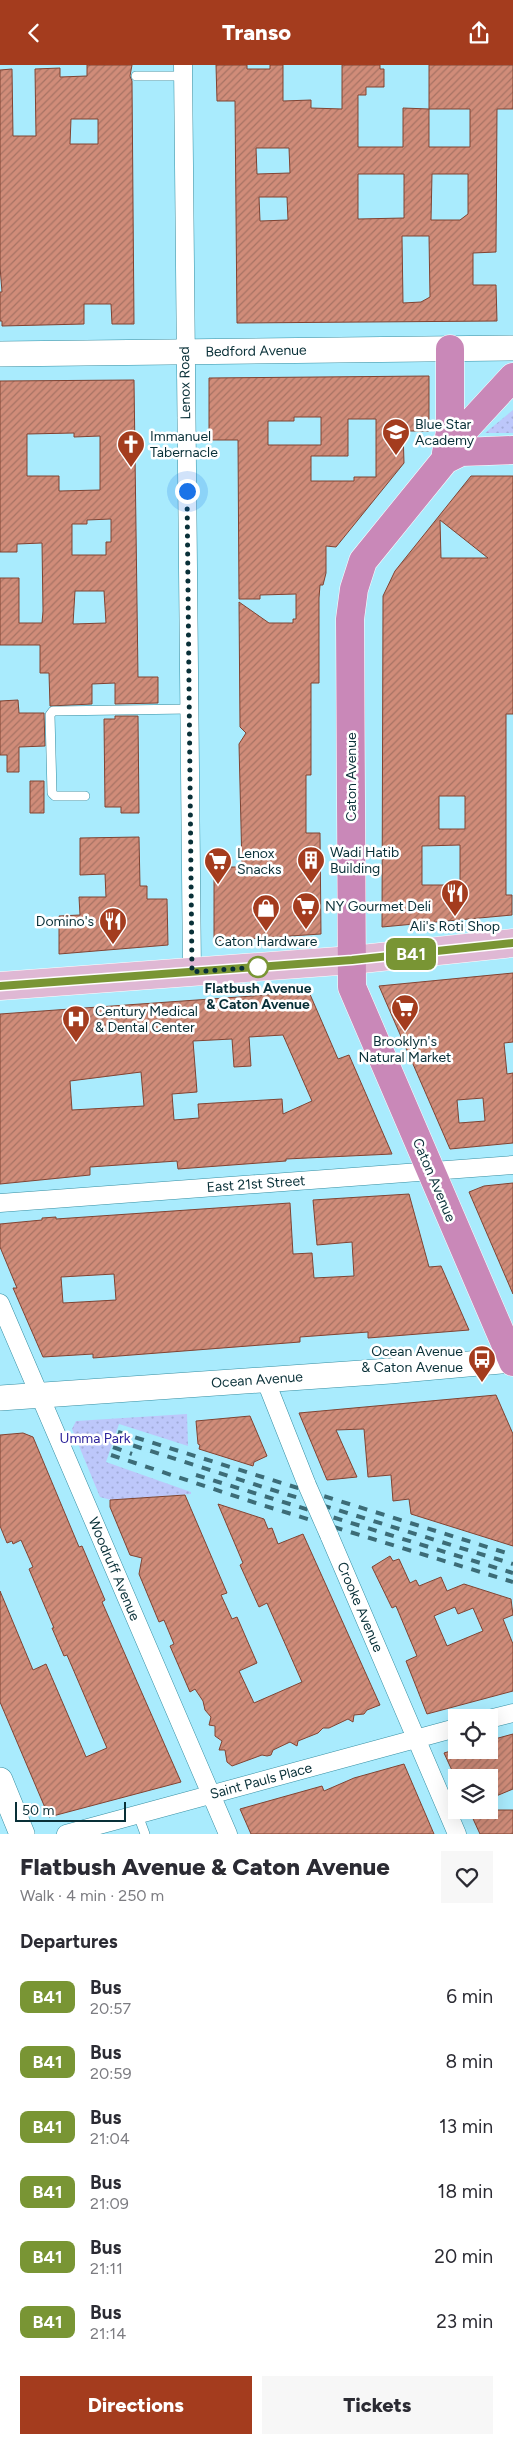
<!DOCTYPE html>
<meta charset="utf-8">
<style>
:root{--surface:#fff;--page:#f7f7f7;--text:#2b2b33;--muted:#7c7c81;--accent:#a43c1e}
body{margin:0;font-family:Figtree,sans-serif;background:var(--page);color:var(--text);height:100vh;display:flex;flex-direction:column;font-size:19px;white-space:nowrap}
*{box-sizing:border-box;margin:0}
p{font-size:16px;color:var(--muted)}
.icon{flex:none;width:28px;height:28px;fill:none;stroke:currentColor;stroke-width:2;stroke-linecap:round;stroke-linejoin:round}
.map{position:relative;height:1769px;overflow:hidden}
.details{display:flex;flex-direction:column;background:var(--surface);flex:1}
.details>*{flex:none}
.badge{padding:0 10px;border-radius:8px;font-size:18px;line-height:32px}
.fabs{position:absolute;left:448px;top:1644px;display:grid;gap:10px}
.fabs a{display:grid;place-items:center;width:50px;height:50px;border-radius:0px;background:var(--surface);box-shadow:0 5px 20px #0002;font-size:25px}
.scale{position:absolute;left:15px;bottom:12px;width:111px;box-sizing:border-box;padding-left:5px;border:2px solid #093038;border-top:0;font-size:14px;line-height:18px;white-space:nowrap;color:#093038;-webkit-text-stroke:4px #fff;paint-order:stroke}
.you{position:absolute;width:25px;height:25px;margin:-12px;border:4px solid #fff;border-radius:50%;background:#1a73e8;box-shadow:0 0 0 8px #1a73e833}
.map>.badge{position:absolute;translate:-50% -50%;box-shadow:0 0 0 2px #fff}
h2{padding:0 20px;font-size:19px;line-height:45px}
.round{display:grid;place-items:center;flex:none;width:52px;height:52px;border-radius:0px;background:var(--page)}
.headline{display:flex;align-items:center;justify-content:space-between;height:85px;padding:0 20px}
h1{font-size:24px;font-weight:800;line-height:38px}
.button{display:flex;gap:10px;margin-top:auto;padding:10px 20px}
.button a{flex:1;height:58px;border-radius:0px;background:var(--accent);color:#fff;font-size:20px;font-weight:800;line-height:58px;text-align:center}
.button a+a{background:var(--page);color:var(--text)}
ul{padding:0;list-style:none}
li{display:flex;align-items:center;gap:15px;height:65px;padding:0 20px}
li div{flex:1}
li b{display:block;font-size:19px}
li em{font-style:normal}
li .badge{min-width:55px;font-weight:700;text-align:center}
header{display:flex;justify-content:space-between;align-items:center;height:65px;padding:0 20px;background:var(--accent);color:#fff;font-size:22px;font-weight:800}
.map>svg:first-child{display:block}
</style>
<header><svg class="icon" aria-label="back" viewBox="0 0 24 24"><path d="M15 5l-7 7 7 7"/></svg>Transo<svg class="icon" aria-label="share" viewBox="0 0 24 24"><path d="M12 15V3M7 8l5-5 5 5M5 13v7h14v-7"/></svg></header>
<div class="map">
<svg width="513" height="1769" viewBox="0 0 513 1769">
<defs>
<pattern id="park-dots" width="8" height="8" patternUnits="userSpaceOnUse" patternTransform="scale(1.25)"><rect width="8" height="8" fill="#bdc7fa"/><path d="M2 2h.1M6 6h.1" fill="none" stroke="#a1abd7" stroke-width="1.8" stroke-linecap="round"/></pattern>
<pattern id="building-hatch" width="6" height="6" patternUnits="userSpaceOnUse" patternTransform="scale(1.25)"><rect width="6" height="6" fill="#d08c79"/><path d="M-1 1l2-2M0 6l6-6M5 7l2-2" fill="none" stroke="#a77364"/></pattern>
</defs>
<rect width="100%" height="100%" fill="#a9ebfd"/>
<path fill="url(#park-dots)" d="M513,345V368H485Z
M187,1349L188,1381L119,1359L106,1397L191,1427V1429L111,1435L100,1432L72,1364L76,1356Z"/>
<path fill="url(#building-hatch)" stroke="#804433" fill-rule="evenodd" d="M87,0H132L130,11L132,16L134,259H112L111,239H84V259L2,261V256H0V227H2L0,202V5L12,4L13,71H36L35,4L60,3V12L87,11ZM71,54H98V79H70Z
M216,0H247V4H270V0H283V36L311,35V43L342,44V0H380V4H384V22H366V30H358V82H403V43L429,44V0H513V44H497L496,187L473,188V220H496L497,256L237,258L235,36H217ZM429,44H470V82H429ZM256,83H289L290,108L257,109ZM358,109H404V153L358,154ZM432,109H468V149L460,155H431ZM259,132H287L288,155L260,156ZM402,171H429L430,232L421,237L403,238Z
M429,311V366H403L404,398L336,482L326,481V508L323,520H320L319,533V618H311V710H306V768H320L321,869L214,876V802H242L239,679L246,668L240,662L239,537L269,558H293V554H296V529L260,530V534H239L238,375H209V313ZM294,352H321V380H268V356H294ZM348,354H376V412H354V416H311V391H348Z
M134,315L138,612H158V638L115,639V618L92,619V639L50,641L49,608H40V580H0V513H19V558H42L43,546L42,478L17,479V487H0V316ZM74,368V372L100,371V425L59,426V411H27V369ZM111,454V477H106V490H72V459H87V455ZM75,526H104L106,558L73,559Z
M471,411H513V649H506V830H512V850L382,862L383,531L395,506ZM440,455L488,493H441ZM439,731H465V764H439ZM460,780V820H422V781Z
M18,635L19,648H44L45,681L19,682V707H7V690H0V636Z
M115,651H138L139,748H121V742H105L104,654H115Z
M30,716H44V748H30Z
M139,772L140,821H147V834H167L168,880L59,889V851L80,850L79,832H106L105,809L80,810V773Z
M513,908V977L504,978L507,1009L513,1008V1078L450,1084L379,921ZM483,1033L485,1056L459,1058L457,1035Z
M309,927L338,994L349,990L392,1089L286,1094V1096L178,1104L177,1096L90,1102V1110L0,1119V949ZM283,970L312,1036L283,1049L282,1034L198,1039L199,1053L174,1055L172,1029L197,1027L193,976L232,974L234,1002L251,1001L249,972ZM141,1007L144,1041L72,1045L70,1016Z
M513,1118V1229L469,1127L484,1121Z
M409,1129L429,1202L441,1201L469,1265L368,1273V1267L300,1272V1277L93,1293V1289L43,1292L13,1223H17L0,1182V1159L42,1155V1153L56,1152V1154L290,1138L293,1189L312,1188L314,1213L354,1211L352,1177L317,1180L313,1135ZM114,1209L116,1235L63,1238L61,1212Z
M496,1330L513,1369V1481L411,1449L409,1434L393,1436L391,1410L368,1412L364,1364L336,1365L357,1412L327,1415L299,1348Z
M250,1351L267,1391L254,1397L253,1401L199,1384L200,1380L198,1379L196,1356Z
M23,1368L33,1372L79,1482L82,1481L105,1535L102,1537L181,1717L49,1752L0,1637V1526L33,1605L46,1599L86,1692L107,1683L67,1590L64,1591L52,1563H54L29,1504L33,1502L21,1475L13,1479L12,1476L7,1478L0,1461V1370Z
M185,1430L227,1528L221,1530L232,1554L237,1552L257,1598L239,1606L254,1638L302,1617L267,1538L259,1542L240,1500L243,1498L218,1439L264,1454L268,1464L272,1463L278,1479L303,1469L380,1640L367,1645L364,1649L354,1650L353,1657L348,1654L329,1663H323L318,1668L298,1676L297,1681L290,1677L273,1685L271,1690L267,1691L262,1690L232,1701L227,1697L225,1685H219L222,1676L215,1671V1661L209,1660L211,1652L205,1645L203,1636L195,1624L190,1627L170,1581L174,1579L164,1555L159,1557L139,1509L142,1493L130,1490L110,1442V1435Z
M390,1491L393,1496L399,1494L410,1518L416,1515L419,1521L441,1512L447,1526L464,1519L511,1534L513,1550L503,1554L513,1579V1626L427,1649L406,1596L417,1591L396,1541L392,1543L372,1502ZM455,1542L458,1549L473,1543L483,1566L447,1581L434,1551Z
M513,1669V1724L489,1734V1712H455L444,1688L454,1685H495L491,1675Z
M404,1699L434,1769H251L240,1744L322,1721L324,1726L354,1713Z
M469,1745H513V1769H480Z"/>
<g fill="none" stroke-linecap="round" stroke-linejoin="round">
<g stroke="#358ea2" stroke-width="10">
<path id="lane" d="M136,11H183
M85,731H55L52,728L50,650L53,646L189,644
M138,1750L145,1769"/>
</g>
<g stroke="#358ea2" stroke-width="19">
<path id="street" d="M183,0L192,907
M0,1138L513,1100
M0,1238L228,1769
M265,1314L307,1420
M329,1470L457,1769
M489,1654L513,1648
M66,1769L456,1663"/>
</g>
<g stroke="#358ea2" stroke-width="26">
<path id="secondary" d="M0,289L513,283
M0,1333L390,1306L513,1295
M0,1715L22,1769"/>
</g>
<g stroke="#fff" stroke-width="29">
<path id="primary" d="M0,921L352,895L513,878"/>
</g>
<g stroke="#fff" stroke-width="29">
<path id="highway" d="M513,312L466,363L445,395L363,496L354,524L350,554L352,922L513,1297
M446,388L450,367V284
M445,395L461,387L513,385"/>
</g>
<use href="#lane" stroke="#fff" stroke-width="9"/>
<use href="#street" stroke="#fff" stroke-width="18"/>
<use href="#secondary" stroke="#fff" stroke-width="25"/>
<use href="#primary" stroke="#dfb8d4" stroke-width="28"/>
<use href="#highway" stroke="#c988b8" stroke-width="28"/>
<path stroke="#3c6c77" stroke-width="4" stroke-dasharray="9 9" stroke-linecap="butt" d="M118,1367L513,1490
M116,1375L263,1422L513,1499
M113,1382L132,1389
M111,1390L262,1440L513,1517
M196,1410L513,1508"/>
<g stroke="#358ea2" stroke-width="19" stroke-linecap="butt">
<path id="street-bridge" d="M307,1420L329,1470"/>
</g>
<use href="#street-bridge" stroke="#fff" stroke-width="18"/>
</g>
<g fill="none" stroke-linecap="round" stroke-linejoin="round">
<g stroke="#fff" stroke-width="11">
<path id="line" d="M0,921L352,895L513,878"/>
</g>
<use href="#line" stroke="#799534" stroke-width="8"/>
<path stroke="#093038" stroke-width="5" stroke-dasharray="0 9" d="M187,426L192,907L258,902"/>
</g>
<defs>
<g id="school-pin" transform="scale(1.4375)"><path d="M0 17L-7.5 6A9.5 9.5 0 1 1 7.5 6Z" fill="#a43c1e" stroke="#fff"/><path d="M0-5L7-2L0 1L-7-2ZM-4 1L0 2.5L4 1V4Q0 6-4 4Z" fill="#fff"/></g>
<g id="church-pin" transform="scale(1.4375)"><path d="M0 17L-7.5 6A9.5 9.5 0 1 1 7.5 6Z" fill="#a43c1e" stroke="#fff"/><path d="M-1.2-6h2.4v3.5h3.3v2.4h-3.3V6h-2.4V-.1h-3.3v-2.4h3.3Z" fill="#fff"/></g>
<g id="building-pin" transform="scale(1.4375)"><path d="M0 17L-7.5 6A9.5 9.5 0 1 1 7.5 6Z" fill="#a43c1e" stroke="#fff"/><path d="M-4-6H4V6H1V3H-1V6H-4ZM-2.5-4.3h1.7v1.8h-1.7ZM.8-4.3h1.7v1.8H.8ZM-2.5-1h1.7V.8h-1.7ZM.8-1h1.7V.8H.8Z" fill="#fff"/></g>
<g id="supermarket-pin" transform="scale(1.4375)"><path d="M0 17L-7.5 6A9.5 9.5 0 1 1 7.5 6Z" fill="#a43c1e" stroke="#fff"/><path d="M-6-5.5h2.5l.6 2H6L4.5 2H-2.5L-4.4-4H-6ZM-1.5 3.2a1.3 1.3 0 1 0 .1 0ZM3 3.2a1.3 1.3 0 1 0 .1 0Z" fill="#fff"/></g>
<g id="restaurant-pin" transform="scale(1.4375)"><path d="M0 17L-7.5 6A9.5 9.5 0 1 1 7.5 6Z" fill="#a43c1e" stroke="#fff"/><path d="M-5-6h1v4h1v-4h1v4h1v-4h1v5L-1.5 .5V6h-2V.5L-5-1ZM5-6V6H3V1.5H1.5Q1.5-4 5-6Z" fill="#fff"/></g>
<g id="shop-pin" transform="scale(1.4375)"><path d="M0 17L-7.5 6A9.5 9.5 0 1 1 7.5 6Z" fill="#a43c1e" stroke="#fff"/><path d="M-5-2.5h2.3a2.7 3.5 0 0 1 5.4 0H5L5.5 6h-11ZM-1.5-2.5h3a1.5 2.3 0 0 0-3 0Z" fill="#fff"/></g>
<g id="hospital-pin" transform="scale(1.4375)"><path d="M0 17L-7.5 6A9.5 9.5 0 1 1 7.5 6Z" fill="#a43c1e" stroke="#fff"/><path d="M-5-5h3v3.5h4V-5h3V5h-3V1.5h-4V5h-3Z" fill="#fff"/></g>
<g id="bus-pin" transform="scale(1.4375)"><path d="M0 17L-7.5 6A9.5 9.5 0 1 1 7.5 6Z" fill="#a43c1e" stroke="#fff"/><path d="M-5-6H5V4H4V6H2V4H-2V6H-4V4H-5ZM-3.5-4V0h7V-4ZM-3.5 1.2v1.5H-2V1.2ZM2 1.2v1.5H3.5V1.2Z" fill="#fff"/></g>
</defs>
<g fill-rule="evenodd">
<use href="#school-pin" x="396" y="367"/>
<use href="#church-pin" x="131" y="379"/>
<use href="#building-pin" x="311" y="795"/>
<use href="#supermarket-pin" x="218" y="796"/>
<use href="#restaurant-pin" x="455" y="828"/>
<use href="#supermarket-pin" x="306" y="841"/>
<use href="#shop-pin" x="266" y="843"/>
<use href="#restaurant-pin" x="113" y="856"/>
<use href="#supermarket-pin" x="405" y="943"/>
<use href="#hospital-pin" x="76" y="954"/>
<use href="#bus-pin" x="482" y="1294"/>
</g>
<circle fill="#fff" stroke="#799534" stroke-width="2.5" cx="258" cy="902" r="10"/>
<g text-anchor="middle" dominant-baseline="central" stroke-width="5" stroke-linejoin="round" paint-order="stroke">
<g font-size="14" fill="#093038" stroke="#fff">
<text transform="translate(256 286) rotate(-1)">Bedford Avenue</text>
<text transform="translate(185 318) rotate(-91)">Lenox Road</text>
<text transform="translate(351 712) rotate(-90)">Caton Avenue</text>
<text transform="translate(434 1115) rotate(67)">Caton Avenue</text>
<text transform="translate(256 1119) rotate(-4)">East 21st Street</text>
<text transform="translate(257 1315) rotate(-4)">Ocean Avenue</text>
<text transform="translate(114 1504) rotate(67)">Woodruff Avenue</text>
<text transform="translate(360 1542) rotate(67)">Crooke Avenue</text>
<text transform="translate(261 1716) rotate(-15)">Saint Pauls Place</text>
</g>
<g font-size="14" fill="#093038" stroke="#fff" text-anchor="start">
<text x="415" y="359">Blue Star<tspan x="415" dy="16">Academy</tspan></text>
<text x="150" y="371">Immanuel<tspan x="150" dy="16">Tabernacle</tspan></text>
<text x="330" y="787">Wadi Hatib<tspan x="330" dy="16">Building</tspan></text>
<text x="237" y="788">Lenox<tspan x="237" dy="16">Snacks</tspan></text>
<text x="325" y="841">NY Gourmet Deli</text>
<text x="94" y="856" text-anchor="end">Domino's</text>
<text x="455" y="861" text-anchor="middle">Ali's Roti Shop</text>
<text x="266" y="876" text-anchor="middle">Caton Hardware</text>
<text x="95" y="946">Century Medical<tspan x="95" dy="16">&amp; Dental Center</tspan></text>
<text x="405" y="976" text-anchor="middle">Brooklyn's<tspan x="405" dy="16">Natural Market</tspan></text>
<text x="463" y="1286" text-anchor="end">Ocean Avenue<tspan x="463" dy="16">&amp; Caton Avenue</tspan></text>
</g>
<g font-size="14" font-weight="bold" fill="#093038" stroke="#fff">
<text x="258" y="923">Flatbush Avenue<tspan x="258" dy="16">&amp; Caton Avenue</tspan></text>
</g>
<g font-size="14" fill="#2e249b" stroke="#fff">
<text x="95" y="1373">Umma Park</text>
</g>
</g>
</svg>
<div class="fabs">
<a><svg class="icon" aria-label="locate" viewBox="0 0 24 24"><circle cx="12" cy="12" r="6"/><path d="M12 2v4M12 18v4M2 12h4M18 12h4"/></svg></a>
<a><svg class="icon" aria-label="layers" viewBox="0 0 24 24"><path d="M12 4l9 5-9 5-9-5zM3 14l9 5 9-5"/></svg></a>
</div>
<div class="scale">50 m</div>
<div class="you" style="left:187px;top:426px"></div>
<b class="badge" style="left:411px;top:889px;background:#799534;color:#fff">B41</b>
</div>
<section class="details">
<div class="headline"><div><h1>Flatbush Avenue &amp; Caton Avenue</h1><p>Walk · 4 min · 250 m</p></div><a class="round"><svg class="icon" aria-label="heart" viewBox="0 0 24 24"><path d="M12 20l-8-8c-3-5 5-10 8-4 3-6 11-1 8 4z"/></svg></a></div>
<h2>Departures</h2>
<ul>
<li><span class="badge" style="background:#799534;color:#fff">B41</span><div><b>Bus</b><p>20:57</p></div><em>6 min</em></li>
<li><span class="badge" style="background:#799534;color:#fff">B41</span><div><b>Bus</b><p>20:59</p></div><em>8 min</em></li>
<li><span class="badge" style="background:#799534;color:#fff">B41</span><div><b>Bus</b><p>21:04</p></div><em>13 min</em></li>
<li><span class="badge" style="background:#799534;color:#fff">B41</span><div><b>Bus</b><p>21:09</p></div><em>18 min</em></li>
<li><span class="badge" style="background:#799534;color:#fff">B41</span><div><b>Bus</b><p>21:11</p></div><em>20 min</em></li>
<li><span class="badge" style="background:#799534;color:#fff">B41</span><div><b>Bus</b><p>21:14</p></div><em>23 min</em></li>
</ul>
<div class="button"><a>Directions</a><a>Tickets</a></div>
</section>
